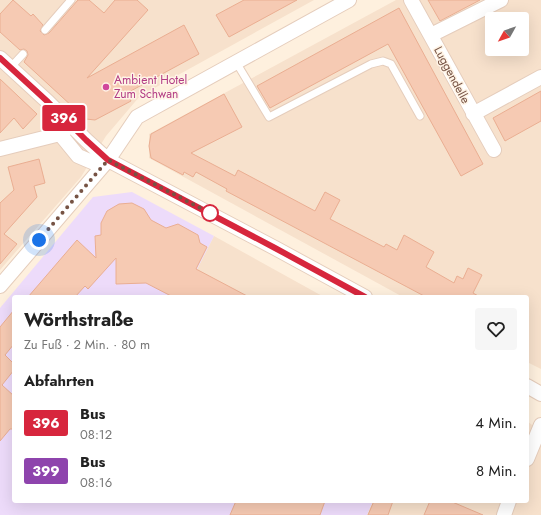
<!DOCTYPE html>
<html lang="de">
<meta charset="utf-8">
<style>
:root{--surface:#fff;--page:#f6f6f6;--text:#222;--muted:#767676}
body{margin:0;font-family:Jost,sans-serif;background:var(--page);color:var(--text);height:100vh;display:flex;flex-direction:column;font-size:15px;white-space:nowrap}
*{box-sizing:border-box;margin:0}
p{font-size:13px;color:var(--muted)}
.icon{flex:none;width:22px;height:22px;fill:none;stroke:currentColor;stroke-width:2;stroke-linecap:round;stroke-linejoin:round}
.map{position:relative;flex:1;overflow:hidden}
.details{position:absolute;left:12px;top:295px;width:517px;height:208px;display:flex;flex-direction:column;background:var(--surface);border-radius:4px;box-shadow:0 4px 16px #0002}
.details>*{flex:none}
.badge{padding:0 8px;border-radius:3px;font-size:14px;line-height:26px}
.needle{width:26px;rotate:230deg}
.tools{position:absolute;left:485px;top:12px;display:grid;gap:8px}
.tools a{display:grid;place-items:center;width:44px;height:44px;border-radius:4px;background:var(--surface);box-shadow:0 4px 16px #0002;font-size:20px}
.you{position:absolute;width:20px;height:20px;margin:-10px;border:3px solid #fff;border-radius:50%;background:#1a73e8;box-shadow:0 0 0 6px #1a73e833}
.map>.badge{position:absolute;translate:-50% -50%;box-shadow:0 0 0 2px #fff}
h2{padding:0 12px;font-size:15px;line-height:36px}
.round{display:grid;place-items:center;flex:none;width:42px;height:42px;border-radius:4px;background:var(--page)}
.headline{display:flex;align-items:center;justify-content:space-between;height:68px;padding:0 12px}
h1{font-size:19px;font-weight:700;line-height:30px}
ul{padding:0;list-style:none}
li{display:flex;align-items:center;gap:12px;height:48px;padding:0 12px}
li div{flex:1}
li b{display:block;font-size:15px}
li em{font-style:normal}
li .badge{min-width:44px;font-weight:700;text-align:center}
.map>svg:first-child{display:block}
</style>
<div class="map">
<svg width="541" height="515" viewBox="0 0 541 515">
<rect width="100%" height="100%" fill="#fef0de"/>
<path fill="#f7e1cc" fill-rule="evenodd" d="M0,0H314L140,96L106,136L81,177L0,270Z
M396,0H541V369L527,362V297H403L149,158V134ZM492,19H522V49H492Z
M214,236L324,297H183Z
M527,421L541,432V515H367L373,501H527Z"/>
<path fill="#eddbfa" d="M132,192L214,236L183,297H14V501H373L367,515H0V308L93,197Z"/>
<path fill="#f6cab3" stroke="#eaae92" d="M13,0L31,16L33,14L43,25L40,31L44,35L49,33L78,0H89L104,13L115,0H137L148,10L87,78L184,25L199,54L127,93L131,101L95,120L86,119L24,62L28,55L27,51L24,49L20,50L0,32V14Z
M244,0H297L229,37L216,15Z
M428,0H480L440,21Z
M399,8L483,164L461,176L388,44L270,108L257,86Z
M0,79L37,114L23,129L14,118L0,133Z
M541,91V121L505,141L493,118Z
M224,94L242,127L191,153L235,176L238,170L315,211L325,192L340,200L330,219L384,247L386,244L397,250L404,235L434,252L426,267L454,283L457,276L463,279L468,268L482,275L473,293L480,297H426L226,191L227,189L196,172L193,177L184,172L183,175L151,158L149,146L151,134Z
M39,159L45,183L34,186L37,197L4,234L17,244L0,264V203L14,190L8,167Z
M132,203L144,209L151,220L166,228L178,224L198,235L200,243L207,247L196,269L249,297H173L146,283L116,284V258L88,289L85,286L75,297H28L77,240L96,258L95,236L101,235V223L107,211L119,204Z
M14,310V344L5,355L14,364V370L2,385L14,396V429H10L0,441V327Z
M236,501H325L320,515H230Z
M374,501H393L388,515H368Z
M430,501H450L483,515H424Z"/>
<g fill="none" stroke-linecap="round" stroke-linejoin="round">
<g stroke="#e5cdbc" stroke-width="9">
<path id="lane" d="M45,30L71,0
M236,62L269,117L371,64L383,61L391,64L420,116
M10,68L23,54"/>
</g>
<g stroke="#e5cdbc" stroke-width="16">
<path id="street" d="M411,0L494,150
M431,35L501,0
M0,58L48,102L86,140L108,160L275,248L365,297
M49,106L60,134L78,156L92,162L108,160
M473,114L541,77
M0,149L60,134L66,129
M0,286L108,160L137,117L349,0
M527,386L541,394
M527,459L541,425
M504,515L509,501"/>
</g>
<use href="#lane" stroke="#fff" stroke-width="7"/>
<use href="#street" stroke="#fff" stroke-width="14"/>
</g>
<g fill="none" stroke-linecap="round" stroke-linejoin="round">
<g stroke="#fff" stroke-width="9">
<path id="line" d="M0,58L48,102L86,140L108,160L275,248L365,297"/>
</g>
<use href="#line" stroke="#d7263d" stroke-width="6"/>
<path stroke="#765344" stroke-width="4" stroke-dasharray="0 7.2" d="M39,240L108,160L210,213"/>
</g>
<circle fill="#d1479c" stroke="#fff4e6" stroke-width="1.5" cx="106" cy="87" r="4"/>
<circle fill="#fff" stroke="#d7263d" stroke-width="2" cx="210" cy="213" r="8"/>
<g text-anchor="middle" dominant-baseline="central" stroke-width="3" stroke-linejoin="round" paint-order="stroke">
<g font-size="12" fill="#765344" stroke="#fff4e6">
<text transform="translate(452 75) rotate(62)">Luggendelle</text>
</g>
<g font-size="12" fill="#b23c85" stroke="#fff4e6" text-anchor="start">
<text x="114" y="80">Ambient Hotel<tspan x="114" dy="14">Zum Schwan</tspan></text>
</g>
</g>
</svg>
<div class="tools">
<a><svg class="needle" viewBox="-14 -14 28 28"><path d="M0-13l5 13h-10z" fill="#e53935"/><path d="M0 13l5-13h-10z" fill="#767676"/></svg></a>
</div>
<div class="you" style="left:39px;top:240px"></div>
<b class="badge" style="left:64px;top:118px;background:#d7263d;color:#fff">396</b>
<section class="details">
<div class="headline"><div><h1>Wörthstraße</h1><p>Zu Fuß · 2 Min. · 80 m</p></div><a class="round"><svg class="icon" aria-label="heart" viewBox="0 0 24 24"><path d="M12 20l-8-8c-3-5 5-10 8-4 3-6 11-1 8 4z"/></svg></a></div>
<h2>Abfahrten</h2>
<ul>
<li><span class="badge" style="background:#d7263d;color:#fff">396</span><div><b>Bus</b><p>08:12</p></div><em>4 Min.</em></li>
<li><span class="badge" style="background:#8e44ad;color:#fff">399</span><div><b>Bus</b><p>08:16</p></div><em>8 Min.</em></li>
</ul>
</section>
</div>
